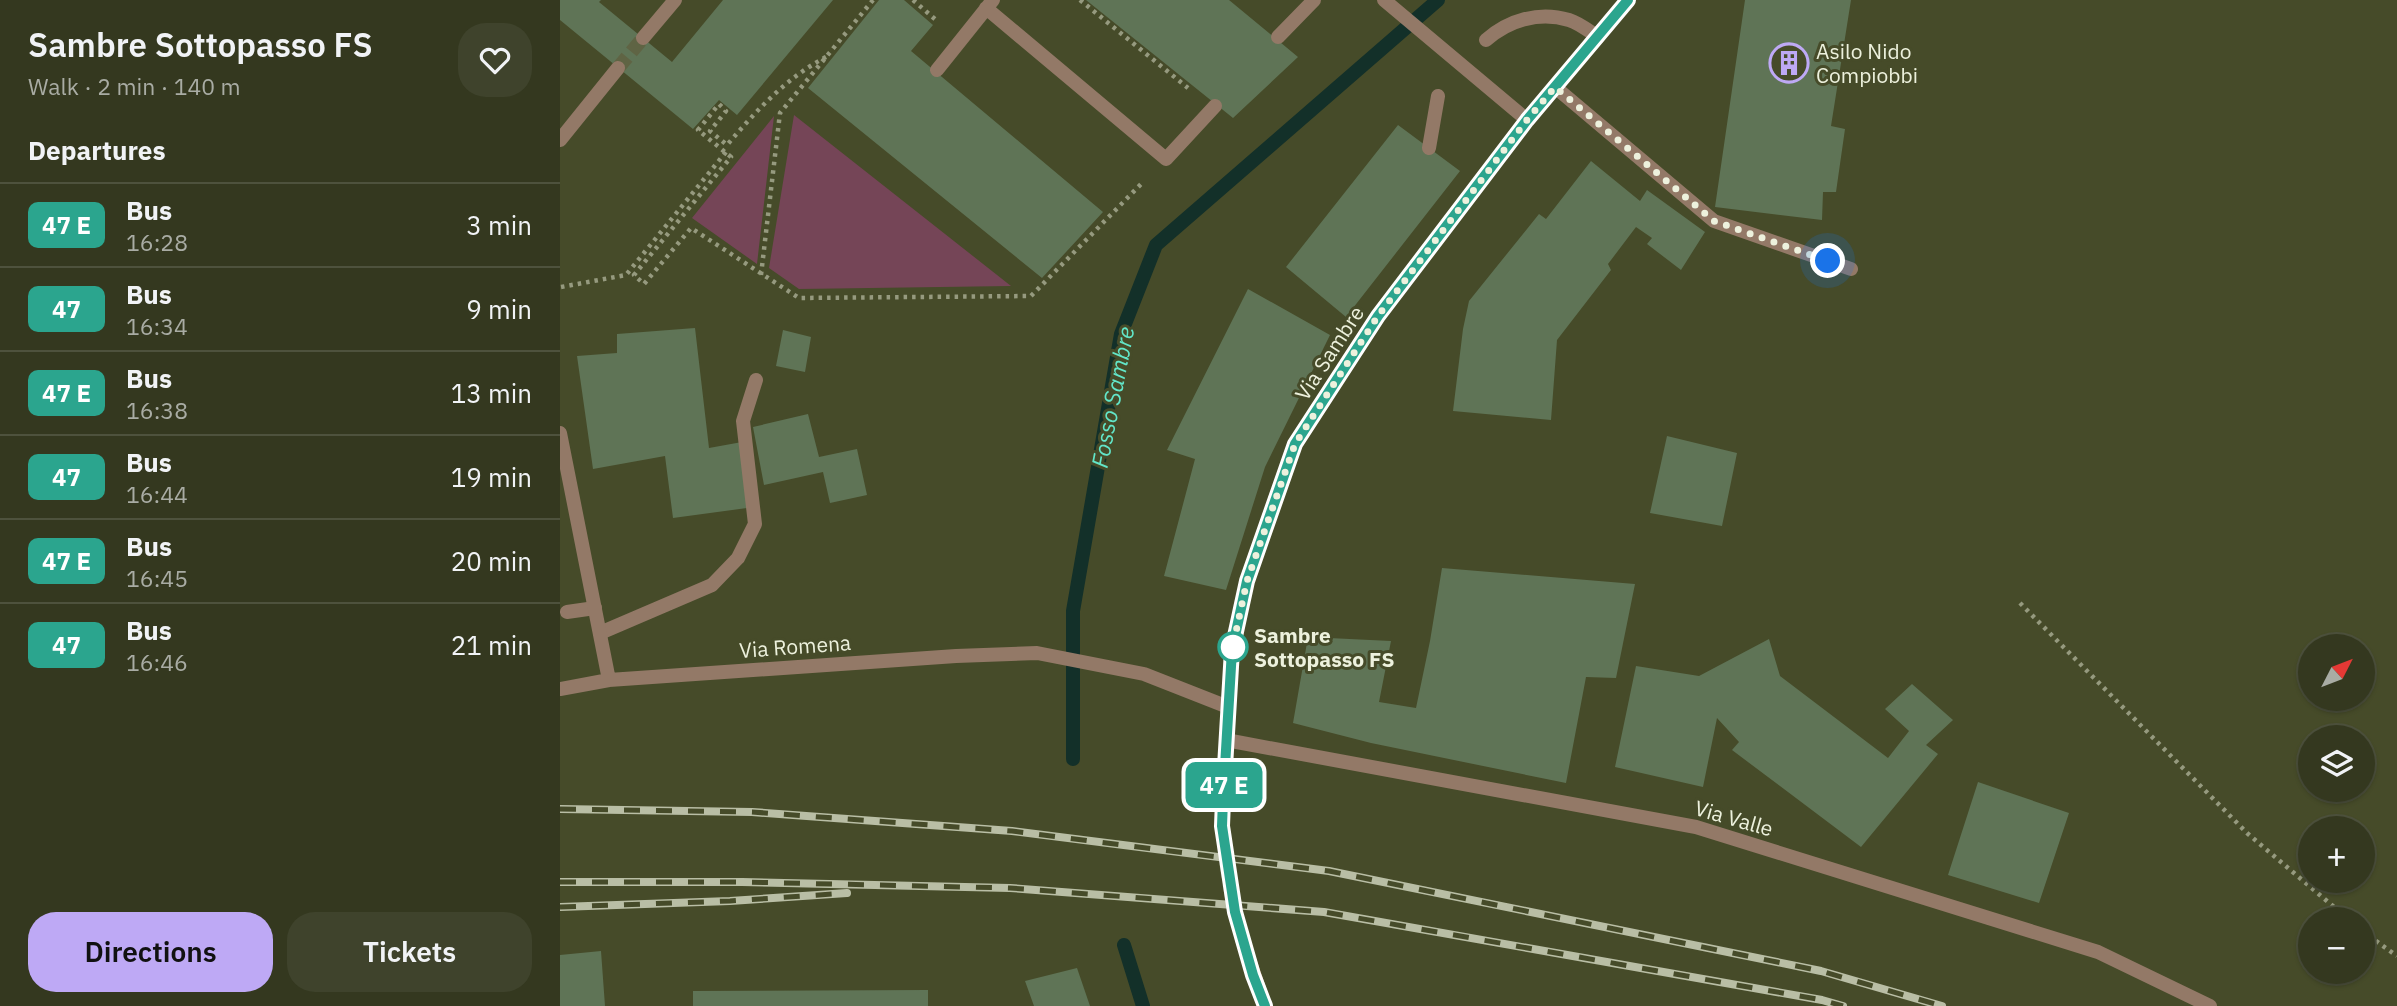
<!DOCTYPE html>
<meta charset="utf-8">
<style>
:root{--surface:#34381f;--page:#3f432c;--text:#f1f3f6;--muted:#a9aca4;--line:#4e523d;--accent:#bea9f5}
body{margin:0;font-family:"IBM Plex Sans",sans-serif;background:var(--page);color:var(--text);height:100vh;display:flex;flex-direction:column;font-size:26px;white-space:nowrap}
*{box-sizing:border-box;margin:0}
p{font-size:23px;color:var(--muted)}
.icon{flex:none;width:38px;height:38px;fill:none;stroke:currentColor;stroke-width:2;stroke-linecap:round;stroke-linejoin:round}
.map{position:relative;flex:1;overflow:hidden}
.panel{display:flex;flex-direction:column;background:var(--surface);width:560px}
.panel>*{flex:none}
.badge{padding:0 14px;border-radius:10px;font-size:24px;line-height:46px}
.needle{width:46px;rotate:48deg}
.fabs{position:absolute;left:1738px;top:634px;display:grid;gap:14px}
.fabs a{display:grid;place-items:center;width:77px;height:77px;border-radius:50%;background:var(--surface);box-shadow:0 2px 5px #0004,0 0 0 2px var(--line);font-size:35px}
.you{position:absolute;width:35px;height:35px;margin:-18px;border:5px solid #fff;border-radius:50%;background:#1a73e8;box-shadow:0 0 0 10px #1a73e833}
.map>.badge{position:absolute;translate:-50% -50%;box-shadow:0 0 0 4px #fff}
h2{padding:0 28px;font-size:26px;line-height:63px}
.round{display:grid;place-items:center;flex:none;width:74px;height:74px;border-radius:28px;background:var(--page)}
.headline{display:flex;align-items:center;justify-content:space-between;height:119px;padding:0 28px}
h1{font-size:33px;font-weight:600;line-height:52px}
.action{display:flex;gap:14px;margin-top:auto;padding:14px 28px}
.action a{flex:1;height:80px;border-radius:28px;background:var(--accent);color:#111;font-size:28px;font-weight:600;line-height:80px;text-align:center}
.action a+a{background:var(--page);color:var(--text)}
ul{padding:0;list-style:none}
li{display:flex;align-items:center;gap:21px;height:84px;padding:0 28px;border-top:2px solid var(--line)}
li div{flex:1}
li b{display:block;font-size:26px}
li em{font-style:normal}
li .badge{min-width:77px;font-weight:700;text-align:center}
main{display:flex;flex:1;min-height:0}
.map>svg:first-child{display:block}
</style>
<main>
<section class="panel">
<div class="headline"><div><h1>Sambre Sottopasso FS</h1><p>Walk · 2 min · 140 m</p></div><a class="round"><svg class="icon" aria-label="heart" viewBox="0 0 24 24"><path d="M12 20l-8-8c-3-5 5-10 8-4 3-6 11-1 8 4z"/></svg></a></div>
<h2>Departures</h2>
<ul>
<li><span class="badge" style="background:#2ba58e;color:#fff">47 E</span><div><b>Bus</b><p>16:28</p></div><em>3 min</em></li>
<li><span class="badge" style="background:#2ba58e;color:#fff">47</span><div><b>Bus</b><p>16:34</p></div><em>9 min</em></li>
<li><span class="badge" style="background:#2ba58e;color:#fff">47 E</span><div><b>Bus</b><p>16:38</p></div><em>13 min</em></li>
<li><span class="badge" style="background:#2ba58e;color:#fff">47</span><div><b>Bus</b><p>16:44</p></div><em>19 min</em></li>
<li><span class="badge" style="background:#2ba58e;color:#fff">47 E</span><div><b>Bus</b><p>16:45</p></div><em>20 min</em></li>
<li><span class="badge" style="background:#2ba58e;color:#fff">47</span><div><b>Bus</b><p>16:46</p></div><em>21 min</em></li>
</ul>
<div class="action"><a>Directions</a><a>Tickets</a></div>
</section>
<div class="map">
<svg width="1837" height="1006" viewBox="0 0 1837 1006">
<rect width="100%" height="100%" fill="#464b29"/>
<path fill="#754557" d="M234,115L451,286L239,289L209,268Z
M214,116L197,264L132,218Z"/>
<g fill="none" stroke-linecap="round" stroke-linejoin="round">
<path stroke="#133029" stroke-width="14" d="M513,759V611L561,334L596,245L878,0
M564,945L583,1006"/>
</g>
<path fill="#5f7456" d="M0,0H41L39,2L112,62L163,0H273L177,115L159,100L133,129L0,20Z
M319,0H344L373,25L351,51L543,212L482,278L248,88Z
M526,0H669L738,57L673,118Z
M1185,0H1291L1271,126L1285,129L1276,192H1263L1262,220L1155,207Z
M838,125L900,171L786,317L726,267Z
M1031,161L1080,201L1087,190L1145,232L1121,270L1087,244L1092,238L1076,227L1048,264L1051,270L997,340L991,420L893,411L903,329L909,301L979,214L986,219Z
M688,289L770,335L705,467L666,590L604,576L635,459L607,450Z
M135,328L149,448L182,442L187,508L113,518L105,456L33,469L17,356L57,353V334Z
M223,330L251,337L245,372L216,366Z
M248,414L259,457L297,449L307,495L270,503L263,472L204,485L193,427Z
M1107,436L1177,453L1162,526L1090,513Z
M882,568L1075,584L1056,678L1026,677L1006,783L811,743L733,723L748,637L831,641L819,702L856,708L870,641Z
M1209,639L1220,676L1328,758L1349,731L1325,709L1352,684L1393,720L1366,745L1378,754L1301,847L1172,750L1179,742L1157,718L1143,787L1055,767L1076,666L1139,676Z
M1418,782L1509,813L1479,903L1388,875Z
M41,951L45,1006H0V955Z
M517,968L530,1006H474L465,981Z
M368,990V1006H133V991Z"/>
<g fill="none" stroke-linecap="round" stroke-linejoin="round">
<path stroke="#5f6444" stroke-width="14" stroke-dasharray="14 7" stroke-linecap="butt" d="M58,68L83,38"/>
<path stroke="#5f6444" stroke-width="14" stroke-dasharray="14 7" stroke-linecap="butt" d="M663,800C661,846 670,895 682,939"/>
<path stroke="#969a7f" stroke-width="4.5" stroke-dasharray="3.5 5" stroke-linecap="butt" d="M353,0L376,20
M520,0L628,88
M266,57C226,78 196,111 167,145L150,131L166,111L159,104L138,130L171,157L74,275L84,284L131,228L239,298L471,296L584,181
M201,275L220,113L313,0
M1,287L66,275L166,152
M1460,603L1687,833L1788,919
M1802,931L1837,956"/>
<path stroke="#937967" stroke-width="14" d="M426,8L606,159L655,106
M718,37L754,0
M926,40C949,20 979,11 1009,20C1019,23 1029,31 1038,37
M377,70L433,0
M995,87L1154,221L1291,269
M869,148L878,96
M7,612L35,608
M40,633L152,585L178,558L195,524L183,421L196,380"/>
<path stroke="#937967" stroke-width="14" d="M824,0L967,120
M83,38L115,0
M0,140L58,68
M0,433L49,680
M0,689L49,680L396,656L477,653L584,674L668,707
M666,740L1136,827L1538,952L1650,1006"/>
<path stroke="#bc9377" stroke-width="14" d="M663,800L672,650L687,581L735,444L818,316L967,120L1068,0
M682,939L705,1006"/>
<g stroke="#b9bea5" stroke-width="8">
<path id="rail" d="M0,809L192,812L452,831L769,871L1261,971L1382,1006
M0,882H182L450,888L764,912L1262,1000L1283,1006
M0,907L170,901L287,893"/>
</g>
<use href="#rail" stroke="#464b29" stroke-width="5" stroke-dasharray="16" stroke-linecap="butt"/>
</g>
<g fill="none" stroke-linecap="round" stroke-linejoin="round">
<g stroke="#fff" stroke-width="16">
<path id="line" d="M705,1006L693,975L675,912L662,826L663,800L672,650L687,581L735,444L818,316L967,120L1068,0"/>
</g>
<use href="#line" stroke="#2ba58e" stroke-width="10"/>
<path stroke="#edf1dd" stroke-width="7" stroke-dasharray="0 12.6" d="M673,647L672,650L687,581L735,444L818,316L967,120L995,87L1154,221L1268,261"/>
</g>
<defs>
<g id="building-ring" transform="scale(2.0125)"><circle r="9.5" fill="#464b29" stroke="#bea9f5" stroke-width="1.5"/><path d="M-4-6H4V6H1V3H-1V6H-4ZM-2.5-4.3h1.7v1.8h-1.7ZM.8-4.3h1.7v1.8H.8ZM-2.5-1h1.7V.8h-1.7ZM.8-1h1.7V.8H.8Z" fill="#bea9f5"/></g>
</defs>
<g fill-rule="evenodd">
<use href="#building-ring" x="1229" y="63"/>
</g>
<circle fill="#fff" stroke="#2ba58e" stroke-width="3.5" cx="673" cy="647" r="14"/>
<g text-anchor="middle" dominant-baseline="central" stroke-width="6" stroke-linejoin="round" paint-order="stroke">
<g font-size="21" fill="#edf1dd" stroke="#464b29" text-anchor="start">
<text x="1256" y="51">Asilo Nido<tspan x="1256" dy="24">Compiobbi</tspan></text>
</g>
<g font-size="21" fill="#edf1dd" stroke="#464b29">
<text transform="translate(769 353) rotate(-57)">Via Sambre</text>
<text transform="translate(235 646) rotate(-4)">Via Romena</text>
<text transform="translate(1174 818) rotate(16)">Via Valle</text>
</g>
<g font-size="21" font-weight="bold" fill="#edf1dd" stroke="#464b29" text-anchor="start">
<text x="694" y="635">Sambre<tspan x="694" dy="24">Sottopasso FS</tspan></text>
</g>
<g font-size="23" font-style="italic" fill="#62e6c9" stroke="#464b29">
<text transform="translate(552 397) rotate(-79)">Fosso Sambre</text>
</g>
</g>
</svg>
<div class="fabs">
<a><svg class="needle" viewBox="-14 -14 28 28"><path d="M0-13l5 13h-10z" fill="#e53935"/><path d="M0 13l5-13h-10z" fill="#a9aca4"/></svg></a>
<a><svg class="icon" aria-label="layers" viewBox="0 0 24 24"><path d="M12 4l9 5-9 5-9-5zM3 14l9 5 9-5"/></svg></a>
<a>+</a>
<a>−</a>
</div>
<div class="you" style="left:1268px;top:261px"></div>
<b class="badge" style="left:664px;top:785px;background:#2ba58e;color:#fff">47 E</b>
</div>
</main>
